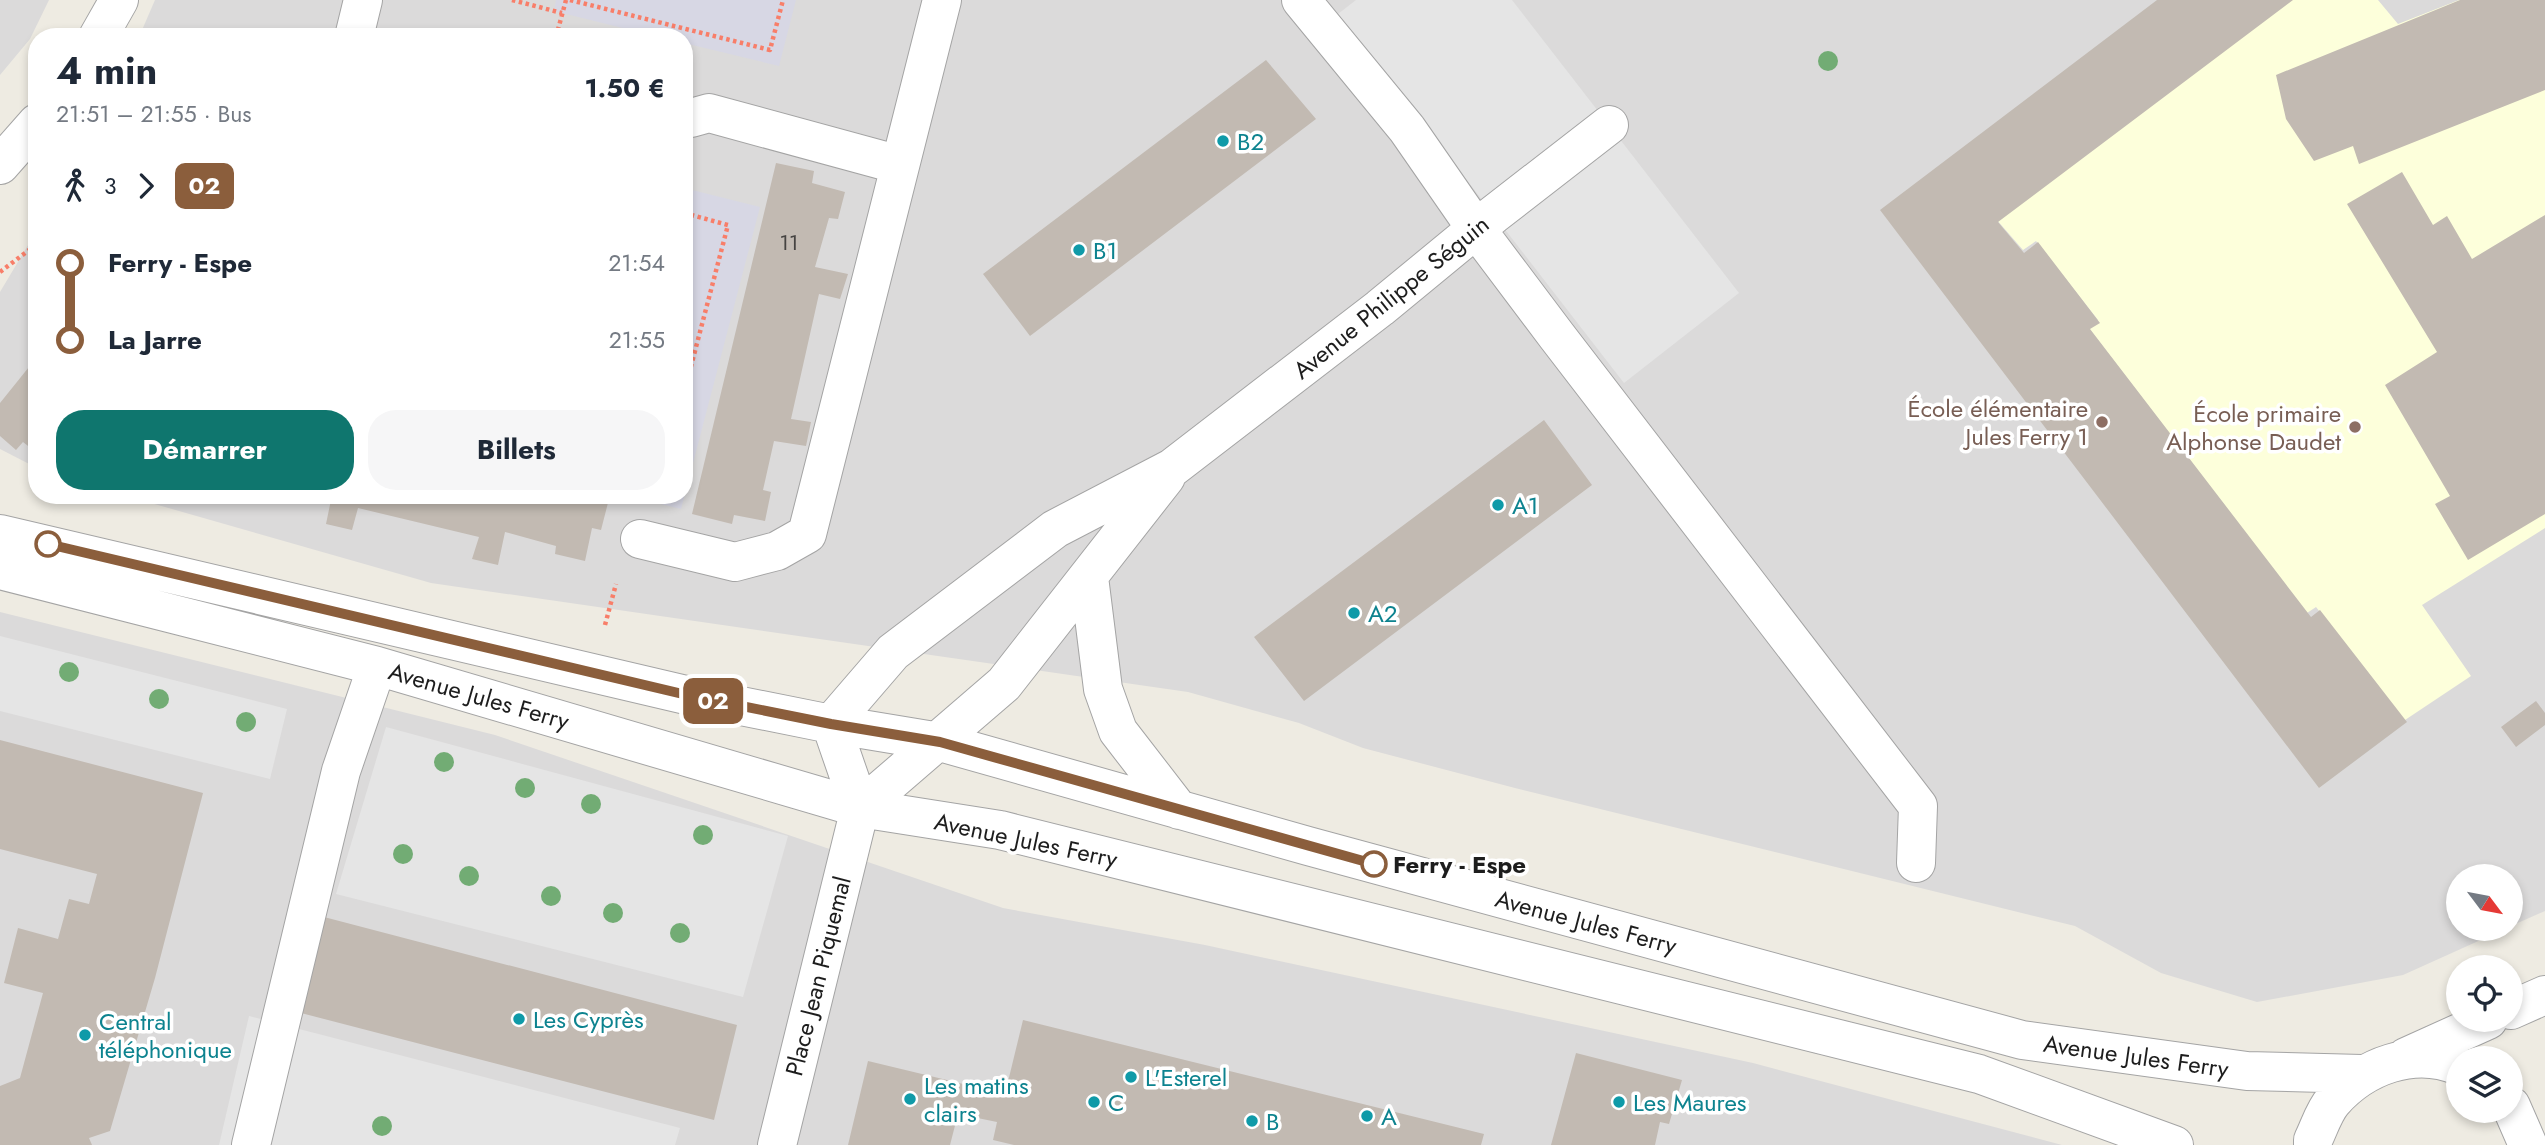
<!DOCTYPE html>
<html lang="fr">
<meta charset="utf-8">
<style>
:root{--surface:#fff;--page:#f6f6f7;--text:#1f2937;--muted:#747a83;--accent:#0f766e}
body{margin:0;font-family:Jost,sans-serif;background:var(--page);color:var(--text);height:100vh;display:flex;flex-direction:column;font-size:26px;white-space:nowrap}
*{box-sizing:border-box;margin:0}
p{font-size:23px;color:var(--muted)}
.icon{flex:none;width:38px;height:38px;fill:none;stroke:currentColor;stroke-width:2;stroke-linecap:round;stroke-linejoin:round}
.map{position:relative;flex:1;overflow:hidden}
.side{position:absolute;left:28px;top:28px;width:665px;height:476px;display:flex;flex-direction:column;background:var(--surface);border-radius:28px;box-shadow:0 4px 10px #0003}
.side>*{flex:none}
.badge{padding:0 14px;border-radius:10px;font-size:24px;line-height:46px}
.needle{width:46px;rotate:122deg}
.buttons{position:absolute;left:2446px;top:864px;display:grid;gap:14px}
.buttons a{display:grid;place-items:center;width:77px;height:77px;border-radius:50%;background:var(--surface);box-shadow:0 4px 10px #0003;font-size:35px}
.map>.badge{position:absolute;translate:-50% -50%;box-shadow:0 0 0 4px #fff}
.legs{display:flex;align-items:center;gap:10px;height:77px;padding:0 28px;font-size:23px}
.legs p{margin-inline-start:auto}
.head{display:flex;align-items:center;justify-content:space-between;height:119px;padding:0 28px}
h1{font-size:38px;font-weight:700;line-height:52px}
.primary-button{display:flex;gap:14px;margin-top:auto;padding:14px 28px}
.primary-button a{flex:1;height:80px;border-radius:28px;background:var(--accent);color:#fff;font-size:28px;font-weight:700;line-height:80px;text-align:center}
.primary-button a+a{background:var(--page);color:var(--text)}
ul{padding:0 28px;list-style:none}
li{display:flex;align-items:center;gap:24px;height:77px;font-size:26px}
li i{display:grid;place-items:center;width:10px;height:100%;margin:0 9px;background:currentColor}
li i::after{content:'';width:18px;height:18px;margin:-9px;border:5px solid;border-radius:50%;background:var(--surface)}
li p{margin-inline-start:auto}
li:first-child i{background:linear-gradient(#0000 50%,currentColor 0)}
li:last-child i{background:linear-gradient(currentColor 50%,#0000 0)}
.map>svg:first-child{display:block}
</style>
<div class="map">
<svg width="2545" height="1145" viewBox="0 0 2545 1145">
<rect width="100%" height="100%" fill="#eeebe2"/>
<path fill="#dbdada" d="M0,0H49L30,39L0,75Z
M155,0H2545V911L2511,926V877H2459V929H2505L2403,975L2257,1002L2161,973L2075,926L1515,788L1363,748L1299,723L1188,692L431,583L123,495H684V37H139Z
M37,230V468L0,449V292Z
M0,612L495,735L1003,908L1205,945L1753,1063L2062,1145H0Z"/>
<path fill="#fdffdb" d="M2291,0H2378L2398,24L2459,0H2545V528L2422,605L2471,676L2387,732L2381,689L2316,607L2307,613L2088,327L2098,320L2036,241L2023,250L1996,219Z"/>
<path fill="#e5e5e5" d="M1356,0H1512L1739,293L1624,383L1338,14Z
M0,636L287,709L270,779L0,711Z
M386,727L788,836L743,997L336,894Z
M249,1016L680,1128L675,1145H219Z"/>
<path fill="#d7d7e4" d="M556,0H796L779,66L684,43V37H659L554,11Z
M684,188L760,207L681,509L625,495H684Z"/>
<path fill="#c2bab2" d="M2157,0H2293L1998,222L2024,253L2038,242L2100,323L2090,329L2311,617L2320,610L2407,722L2319,788L1880,210Z
M2460,0H2545V90L2359,164L2353,146L2314,161L2286,119L2276,75Z
M1266,60L1316,119L1030,336L983,274Z
M776,163L814,171L812,183L845,192L838,219L829,218L815,267L848,274L840,299L819,294L791,419L811,422L806,446L774,441L763,490L771,492L765,521L734,515L732,524L692,514Z
M2402,172L2433,225L2447,216L2472,259L2545,215V514L2468,560L2435,504L2450,496L2385,385L2437,352L2347,204Z
M37,357V453L23,442L16,450L0,436V403Z
M1544,420L1592,485L1304,701L1254,637Z
M332,495H610L601,530L592,528L585,561L555,554L556,546L505,532L498,565L472,559L479,537L358,508L352,530L326,524Z
M2536,701L2545,713V725L2516,747L2501,727Z
M0,740L203,793L155,978L110,1131L89,1138L92,1145H0V1086L20,1078L43,993L4,983L18,928L58,939L69,899L89,904L97,874L0,849Z
M324,917L737,1025L714,1120L301,1013Z
M1023,1020L1484,1134L1481,1145H1014L993,1140L997,1122L958,1114L950,1145H848L868,1061L1005,1094Z
M1576,1053L1682,1080L1669,1124L1660,1122L1655,1145H1551Z"/>
<g fill="none" stroke-linecap="round" stroke-linejoin="round">
<g stroke="#a4a4a4" stroke-width="40">
<path id="minor" d="M1301,0L1407,129L1477,230L1556,335L1918,806L1916,863
M98,37L119,0
M354,37L363,0
M684,117L691,118L709,113L900,165
M0,165L37,123
M0,534L686,695L831,724L940,742L1308,846L2022,1040L2247,1071L2362,1074
M640,539L735,562L777,551L807,534L942,0
M0,570L377,666L860,808L1000,830L1979,1074L2174,1145
M1089,577L1103,689L1118,731L1179,810
M860,808L831,724L893,652L1055,529L1172,468L1380,308L1493,215L1609,125
M860,808L1004,684L1166,477
M2511,1010L2545,995
M2406,1057L2488,1020
M2511,1106L2528,1145
M251,1145L341,771L377,666
M777,1145L860,808
M2313,1145V1140C2319,1128 2324,1111 2333,1101C2364,1066 2414,1047 2459,1066"/>
</g>
<path stroke="#f87e69" stroke-width="4.5" stroke-dasharray="3.5 3.5" stroke-linecap="butt" d="M512,0L562,13
M570,0L770,50L783,0
M556,37L566,0
M684,213L728,225L684,393
M0,272L37,244
M605,625L616,584"/>
<use href="#minor" stroke="#fff" stroke-width="38"/>
</g>
<g fill="#72ac74">
<circle cx="1828" cy="61" r="10"/>
<circle cx="69" cy="672" r="10"/>
<circle cx="159" cy="699" r="10"/>
<circle cx="246" cy="722" r="10"/>
<circle cx="444" cy="762" r="10"/>
<circle cx="525" cy="788" r="10"/>
<circle cx="591" cy="804" r="10"/>
<circle cx="703" cy="835" r="10"/>
<circle cx="403" cy="854" r="10"/>
<circle cx="469" cy="876" r="10"/>
<circle cx="551" cy="896" r="10"/>
<circle cx="613" cy="913" r="10"/>
<circle cx="680" cy="933" r="10"/>
<circle cx="382" cy="1126" r="10"/>
</g>
<g fill="none" stroke-linecap="round" stroke-linejoin="round">
<g stroke="#fff" stroke-width="16">
<path id="line-1" d="M48,544L687,695L831,724L940,742L1374,864"/>
</g>
<use href="#line-1" stroke="#8b5e3c" stroke-width="10"/>
</g>
<g fill="#0f9aa8" stroke="#fff" stroke-width="2.5">
<circle cx="1223" cy="141" r="7"/>
<circle cx="1079" cy="250" r="7"/>
<circle cx="1498" cy="505" r="7"/>
<circle cx="1354" cy="613" r="7"/>
<circle cx="519" cy="1019" r="7"/>
<circle cx="85" cy="1035" r="7"/>
<circle cx="1131" cy="1077" r="7"/>
<circle cx="910" cy="1099" r="7"/>
<circle cx="1094" cy="1102" r="7"/>
<circle cx="1619" cy="1102" r="7"/>
<circle cx="1367" cy="1116" r="7"/>
<circle cx="1252" cy="1121" r="7"/>
</g>
<g fill="#8d6e63" stroke="#fff" stroke-width="2.5">
<circle cx="2102" cy="422" r="7"/>
<circle cx="2355" cy="427" r="7"/>
</g>
<g fill="#fff" stroke="#8b5e3c" stroke-width="3.5">
<circle cx="48" cy="544" r="12"/>
<circle cx="1374" cy="864" r="12"/>
</g>
<g text-anchor="middle" dominant-baseline="central" stroke-width="7" stroke-linejoin="round" paint-order="stroke">
<g font-size="21" fill="#464442">
<text x="789" y="243">11</text>
</g>
<g font-size="24" fill="#0d838f" stroke="#fff" text-anchor="start">
<text x="1237" y="141">B2</text>
<text x="1093" y="250">B1</text>
<text x="1512" y="505">A1</text>
<text x="1368" y="613">A2</text>
<text x="533" y="1019">Les Cyprès</text>
<text x="99" y="1021">Central<tspan x="99" dy="28">téléphonique</tspan></text>
<text x="1145" y="1077">L'Esterel</text>
<text x="924" y="1085">Les matins<tspan x="924" dy="28">clairs</tspan></text>
<text x="1108" y="1102">C</text>
<text x="1633" y="1102">Les Maures</text>
<text x="1381" y="1116">A</text>
<text x="1266" y="1121">B</text>
</g>
<g font-size="24" fill="#1d1d1d" stroke="#fff">
<text transform="translate(1391 297) rotate(-39)">Avenue Philippe Séguin</text>
<text transform="translate(479 696) rotate(16)">Avenue Jules Ferry</text>
<text transform="translate(1026 840) rotate(12)">Avenue Jules Ferry</text>
<text transform="translate(1586 922) rotate(15)">Avenue Jules Ferry</text>
<text transform="translate(818 976) rotate(-76)">Place Jean Piquemal</text>
<text transform="translate(2136 1056) rotate(8)">Avenue Jules Ferry</text>
</g>
<g font-size="24" fill="#785e54" stroke="#fff" text-anchor="end">
<text x="2088" y="408">École élémentaire<tspan x="2088" dy="28">Jules Ferry 1</tspan></text>
<text x="2341" y="413">École primaire<tspan x="2341" dy="28">Alphonse Daudet</tspan></text>
</g>
<g font-size="24" font-weight="bold" fill="#1d1d1d" stroke="#fff" text-anchor="start">
<text x="1393" y="864">Ferry - Espe</text>
</g>
</g>
</svg>
<div class="buttons">
<a><svg class="needle" viewBox="-14 -14 28 28"><path d="M0-13l5 13h-10z" fill="#e53935"/><path d="M0 13l5-13h-10z" fill="#747a83"/></svg></a>
<a><svg class="icon" aria-label="locate" viewBox="0 0 24 24"><circle cx="12" cy="12" r="6"/><path d="M12 2v4M12 18v4M2 12h4M18 12h4"/></svg></a>
<a><svg class="icon" aria-label="layers" viewBox="0 0 24 24"><path d="M12 4l9 5-9 5-9-5zM3 14l9 5 9-5"/></svg></a>
</div>
<b class="badge" style="left:713px;top:701px;background:#8b5e3c;color:#fff">02</b>
<section class="side">
<div class="head"><div><h1>4 min</h1><p>21:51 – 21:55 · Bus</p></div><b>1.50 €</b></div>
<div class="legs"><svg class="icon" aria-label="walk" viewBox="0 0 24 24"><circle cx="13" cy="4" r="2"/><path d="M13 8l-2 6 4 7M11 14l-3 7M7 12l3-4h3l4 4"/></svg>3<svg class="icon" aria-label="forward" viewBox="0 0 24 24"><path d="M9 5l7 7-7 7"/></svg><b class="badge" style="background:#8b5e3c;color:#fff">02</b></div>
<ul>
<li><i style="color:#8b5e3c"></i><b>Ferry - Espe</b><p>21:54</p></li>
<li><i style="color:#8b5e3c"></i><b>La Jarre</b><p>21:55</p></li>
</ul>
<div class="primary-button"><a>Démarrer</a><a>Billets</a></div>
</section>
</div>
